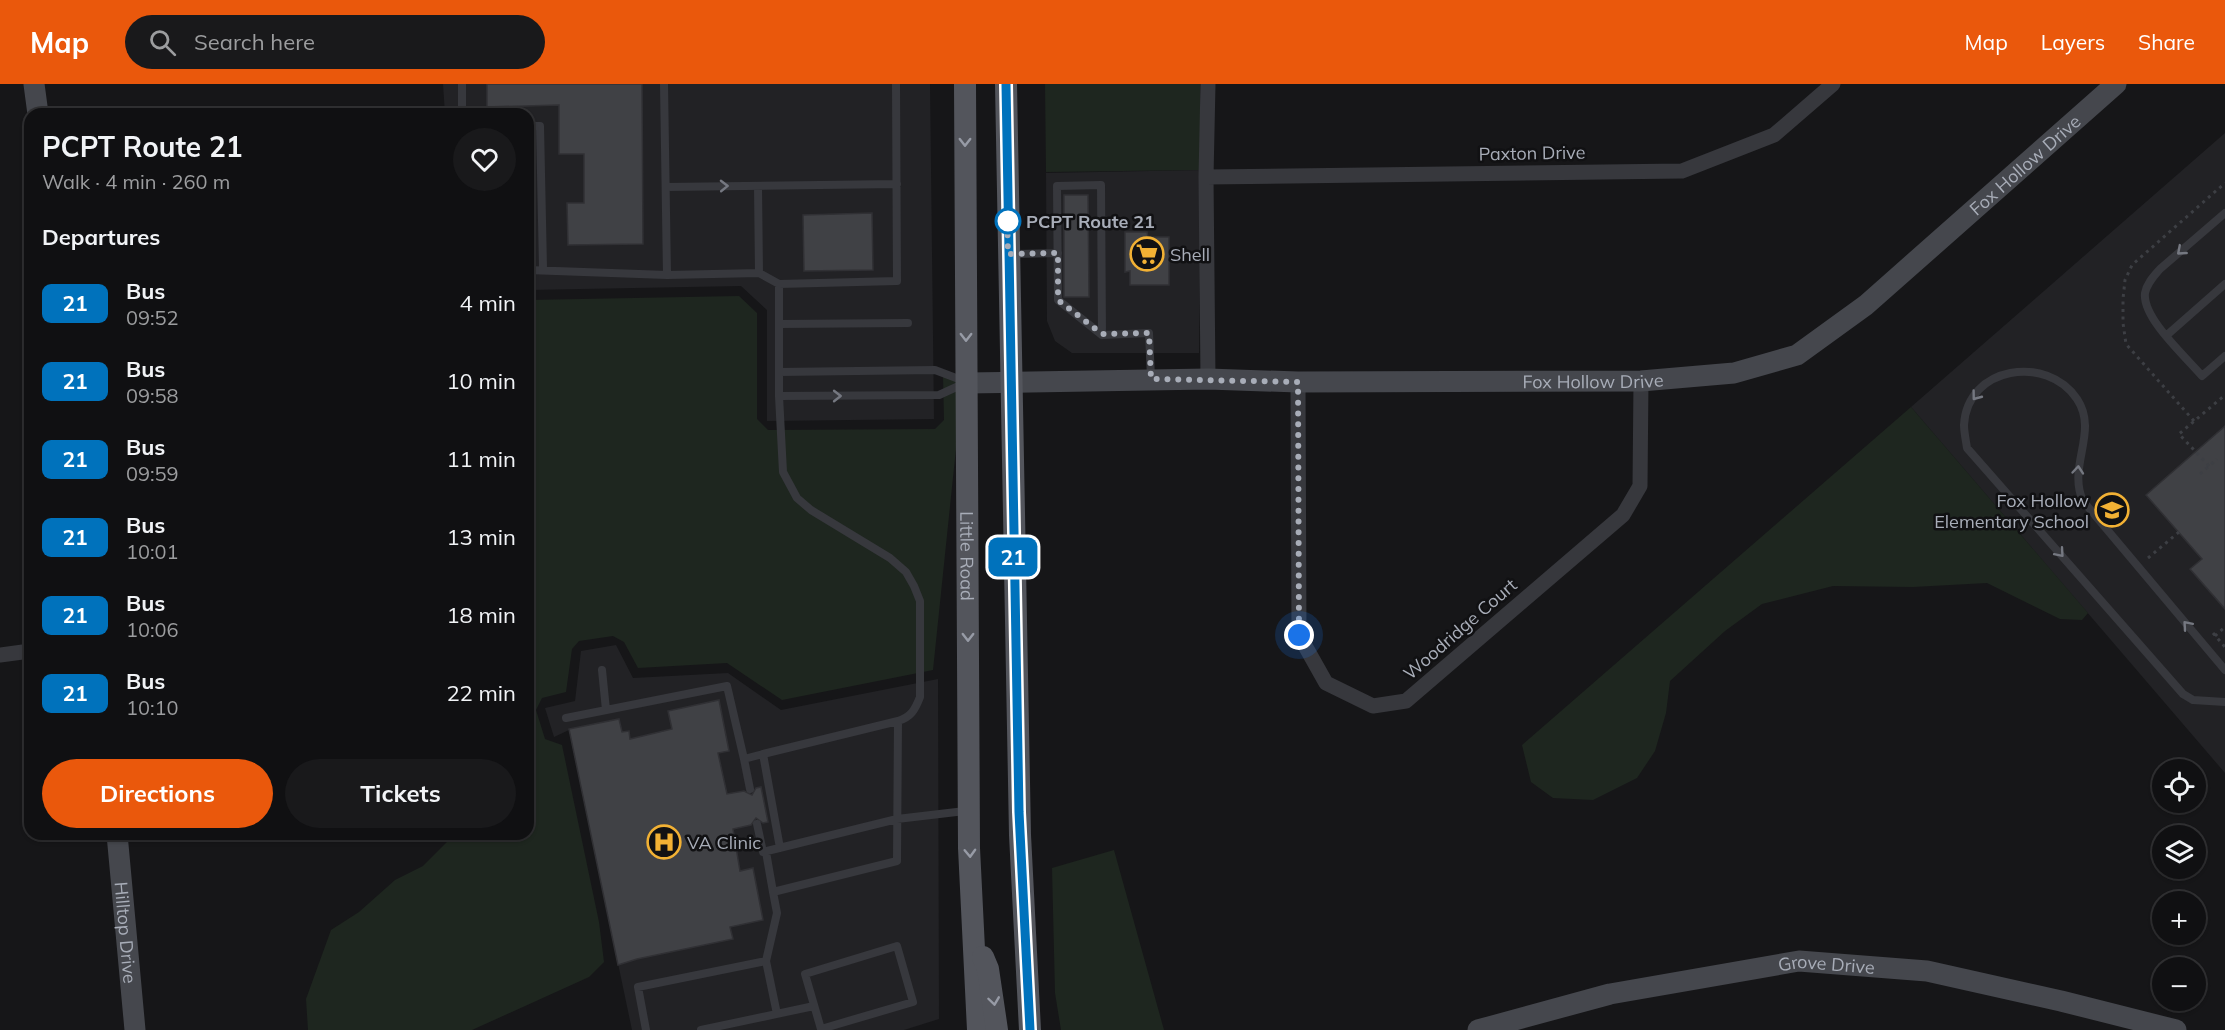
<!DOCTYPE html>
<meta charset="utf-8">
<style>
:root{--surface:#101012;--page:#19191b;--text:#f1f3f6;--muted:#9c9d9f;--line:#303032;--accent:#ea580c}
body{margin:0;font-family:Mulish,sans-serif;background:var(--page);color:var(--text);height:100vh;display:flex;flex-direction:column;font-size:22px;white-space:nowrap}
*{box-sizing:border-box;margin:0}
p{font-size:20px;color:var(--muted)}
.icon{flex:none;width:33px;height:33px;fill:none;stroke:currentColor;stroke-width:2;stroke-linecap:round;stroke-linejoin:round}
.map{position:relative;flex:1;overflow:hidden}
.details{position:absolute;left:24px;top:24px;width:510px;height:732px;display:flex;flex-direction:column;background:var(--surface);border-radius:18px;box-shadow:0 2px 4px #0004,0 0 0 2px var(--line)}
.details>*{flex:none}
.badge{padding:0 12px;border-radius:9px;font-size:21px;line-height:39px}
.tools{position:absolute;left:2152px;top:675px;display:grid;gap:12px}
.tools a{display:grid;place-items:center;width:54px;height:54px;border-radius:50%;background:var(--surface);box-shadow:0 2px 4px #0004,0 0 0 2px var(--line);font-size:30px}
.you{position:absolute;width:30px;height:30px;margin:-15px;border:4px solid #fff;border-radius:50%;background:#1a73e8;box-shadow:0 0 0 9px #1a73e833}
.map>.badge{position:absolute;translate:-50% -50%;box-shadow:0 0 0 3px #fff}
h2{padding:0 18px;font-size:22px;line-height:54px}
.round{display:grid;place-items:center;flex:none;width:63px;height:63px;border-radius:32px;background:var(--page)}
.headline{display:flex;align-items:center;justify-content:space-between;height:102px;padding:0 18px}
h1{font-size:28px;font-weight:700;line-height:45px}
.cta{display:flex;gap:12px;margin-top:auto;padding:12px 18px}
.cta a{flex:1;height:69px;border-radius:36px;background:var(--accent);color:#fff;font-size:24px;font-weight:700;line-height:69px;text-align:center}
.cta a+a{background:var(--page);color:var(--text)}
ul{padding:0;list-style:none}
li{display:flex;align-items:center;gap:18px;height:78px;padding:0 18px}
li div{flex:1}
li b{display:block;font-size:22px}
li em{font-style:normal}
li .badge{min-width:66px;font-weight:700;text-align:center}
header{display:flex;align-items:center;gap:36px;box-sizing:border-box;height:84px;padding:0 30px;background:var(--accent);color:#fff}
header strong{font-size:28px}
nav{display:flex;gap:33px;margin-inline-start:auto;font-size:21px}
.search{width:420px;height:54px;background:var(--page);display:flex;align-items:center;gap:15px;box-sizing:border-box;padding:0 21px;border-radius:33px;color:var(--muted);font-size:22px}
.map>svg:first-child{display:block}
</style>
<header>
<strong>Map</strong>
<div class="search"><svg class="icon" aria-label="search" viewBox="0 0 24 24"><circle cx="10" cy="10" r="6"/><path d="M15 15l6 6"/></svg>Search here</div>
<nav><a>Map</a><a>Layers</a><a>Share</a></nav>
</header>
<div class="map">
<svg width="2225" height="946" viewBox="0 0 2225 946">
<rect width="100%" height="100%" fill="#161618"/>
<path fill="#222225" d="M443,0H930L934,335L767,337V226L741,202L528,206V30H445Z
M2225,49V689L1911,323Z
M1201,86L1199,269H1072L1055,257L1047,237L1046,89Z
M616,561L633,594L728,589L781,626L938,595L939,935L904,946H632L569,646L554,653L545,624L575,617L581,567Z"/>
<path fill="#1e261f" d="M1045,0H1200L1201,86L1046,88Z
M739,212L757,229V335L768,346L935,345L944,336L943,292H956L957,355L933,586L782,616L727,579L638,584L624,558L613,552L579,557L572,565L566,608L542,614L536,626L545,655L562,661L599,838L604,878L589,893L472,946H308L306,915L331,846L359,828L395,796L423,782L455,750H528V216Z
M1911,323L2088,529L2082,536L2060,535L1987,499L1913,503L1833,502L1762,520L1725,547L1670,597L1666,629L1655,667L1637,694L1593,716L1553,714L1531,698L1522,661Z
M1114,766L1164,946H1061L1055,909L1052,784Z"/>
<path fill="#404145" stroke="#303034" stroke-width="1.5" d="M487,0H642L643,160L568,161L567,119H584V70H559V21L487,23Z
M1064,111H1088L1089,213H1064Z
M872,129L873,186L804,187L803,131Z
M1125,148H1147L1148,153H1169V201H1130V187L1125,188Z
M2225,342V525L2190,485L2202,475L2146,411Z
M719,616L729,667L718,669L727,710L744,707L752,711L756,704L761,703L768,738L763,739L756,734L751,741L733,745L740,787L753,784L763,836L730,843L733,855L637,875L618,881L569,645L619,635L622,648L629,647L630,655L672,645L668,627Z"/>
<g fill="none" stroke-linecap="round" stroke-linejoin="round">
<path stroke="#3d3f44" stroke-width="3" stroke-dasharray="3 4.5" stroke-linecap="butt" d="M2194,337L2126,260L2123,239V215L2125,196L2132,181L2225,99
M2209,382L2179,350L2225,311
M2200,390L2217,375
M2148,474L2179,448
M2213,549L2225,563
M2215,552L2225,543"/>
<path stroke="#37383d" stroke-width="8" d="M462,0V30
M664,0L667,191
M528,42H540L543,184
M758,102L759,189
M666,103L897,100
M2225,129L2160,185C2154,192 2147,199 2145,209C2142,234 2186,273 2202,292L2225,272
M1011,170L1058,169
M528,186L667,191L759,189L779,200L897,197L896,0
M779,240L908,239
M1102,251L1058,216L1057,102L1101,101L1102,251L1149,249L1151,294
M2167,251L2225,200
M779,288L935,286L964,297
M779,312L939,311L963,300
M602,586L606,626
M2225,586L2083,417C2067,382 2099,348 2077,315C2047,270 1967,282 1964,341C1964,348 1966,357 1967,364L2183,610L2193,616L2225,618
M566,634L727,602L744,675L763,670L780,764
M763,670L898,637
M744,675L750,705
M757,740L763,768L897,735L965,727
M766,768L773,808L897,777L898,637C911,633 915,626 920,613V517L914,502L906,488L890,474L811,426L797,414L783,388L779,312V200
M897,862L913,918L821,945L805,890Z
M766,877L777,829L773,808
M646,946L638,903L766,877L777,930
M701,946L814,922"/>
<path stroke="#37383d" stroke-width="15" d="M1208,0L1206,93L1208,295
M1206,93L1682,87L1774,51L1833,0
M1298,298L1299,551L1326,599L1373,622L1406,617L1623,431L1640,402L1641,297
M0,571L30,567"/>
<g stroke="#45474d" stroke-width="21">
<path d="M34,0L38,30"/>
<path id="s1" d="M967,299L1208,295L1298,298L1641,297L1734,289L1797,271L1866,221L2116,0"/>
<path id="s2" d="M117,750L135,946"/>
<path id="s3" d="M1478,946L1610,910L1799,877L1927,887L2061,917L2176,946"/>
</g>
<g stroke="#53555c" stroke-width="22">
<path id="s4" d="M965,0L969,764L978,946"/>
<path d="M1006,0L1020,751L1030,946"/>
<path d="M983,873L988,885L997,946"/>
</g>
</g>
<defs><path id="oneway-chevron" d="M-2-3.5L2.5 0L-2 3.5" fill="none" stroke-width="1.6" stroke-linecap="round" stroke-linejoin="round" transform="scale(1.5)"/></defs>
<g stroke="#979ba6">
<use href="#oneway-chevron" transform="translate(965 58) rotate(90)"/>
<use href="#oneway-chevron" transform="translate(966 253) rotate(90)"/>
<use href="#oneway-chevron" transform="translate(968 553) rotate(90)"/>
<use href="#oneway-chevron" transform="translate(970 769) rotate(88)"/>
<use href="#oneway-chevron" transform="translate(994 917) rotate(82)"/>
</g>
<g stroke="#757881">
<use href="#oneway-chevron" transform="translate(724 102) rotate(-1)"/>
<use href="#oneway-chevron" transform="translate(2181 167) rotate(139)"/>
<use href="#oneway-chevron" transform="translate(837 312)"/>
<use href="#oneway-chevron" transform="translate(1976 312) rotate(127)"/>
<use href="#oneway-chevron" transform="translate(2078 386) rotate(-85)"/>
<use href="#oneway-chevron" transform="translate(2060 469) rotate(49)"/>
<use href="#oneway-chevron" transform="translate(2187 541) rotate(-131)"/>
</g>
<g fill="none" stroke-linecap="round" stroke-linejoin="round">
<g stroke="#fff" stroke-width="14">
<path id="line" d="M1006,0L1019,728L1030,946"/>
</g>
<use href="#line" stroke="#0072bc" stroke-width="9"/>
<path stroke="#a8adb8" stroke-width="6" stroke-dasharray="0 10.8" d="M1008,137L1007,128L1008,170L1058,169V216L1102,250L1149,249L1151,295L1298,298L1299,551"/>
</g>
<defs>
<g id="supermarket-ring" transform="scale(1.725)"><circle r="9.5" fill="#111113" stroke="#f2b134" stroke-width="1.5"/><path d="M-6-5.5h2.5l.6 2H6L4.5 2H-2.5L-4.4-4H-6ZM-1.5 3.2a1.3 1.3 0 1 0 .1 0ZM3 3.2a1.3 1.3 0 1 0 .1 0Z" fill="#f2b134"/></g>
<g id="school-ring" transform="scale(1.725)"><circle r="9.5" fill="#111113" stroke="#f2b134" stroke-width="1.5"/><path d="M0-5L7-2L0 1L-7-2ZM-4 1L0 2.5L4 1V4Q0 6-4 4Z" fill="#f2b134"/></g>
<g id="hospital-ring" transform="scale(1.725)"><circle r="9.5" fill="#111113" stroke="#f2b134" stroke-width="1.5"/><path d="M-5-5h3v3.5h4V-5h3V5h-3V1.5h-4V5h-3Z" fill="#f2b134"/></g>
</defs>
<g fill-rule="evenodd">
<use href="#supermarket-ring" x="1147" y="170"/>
<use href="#school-ring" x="2112" y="426"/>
<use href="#hospital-ring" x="664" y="758"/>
</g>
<circle fill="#fff" stroke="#0072bc" stroke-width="3" cx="1008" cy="137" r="12"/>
<g text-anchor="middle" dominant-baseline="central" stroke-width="5" stroke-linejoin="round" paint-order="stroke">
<g font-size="18" fill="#a8adb8" stroke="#111113">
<text transform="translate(1532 69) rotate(-1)">Paxton Drive</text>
<text stroke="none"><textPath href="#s1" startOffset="1130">Fox Hollow Drive</textPath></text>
<text stroke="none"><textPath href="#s1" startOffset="626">Fox Hollow Drive</textPath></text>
<text stroke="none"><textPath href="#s4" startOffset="472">Little Road</textPath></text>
<text transform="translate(1460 545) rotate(-41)">Woodridge Court</text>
<text stroke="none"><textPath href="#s2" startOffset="99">Hilltop Drive</textPath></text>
<text stroke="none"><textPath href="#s3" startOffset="356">Grove Drive</textPath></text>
</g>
<g font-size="18" font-weight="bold" fill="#a8adb8" stroke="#111113" text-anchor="start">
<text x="1026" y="137">PCPT Route 21</text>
</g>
<g font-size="18" fill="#a8adb8" stroke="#111113" text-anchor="start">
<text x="1170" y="170">Shell</text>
<text x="2089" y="416" text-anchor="end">Fox Hollow<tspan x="2089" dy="21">Elementary School</tspan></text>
<text x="687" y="758">VA Clinic</text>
</g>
</g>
</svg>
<div class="tools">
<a><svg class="icon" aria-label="locate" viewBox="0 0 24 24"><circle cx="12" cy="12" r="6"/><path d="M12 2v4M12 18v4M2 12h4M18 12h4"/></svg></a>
<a><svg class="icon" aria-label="layers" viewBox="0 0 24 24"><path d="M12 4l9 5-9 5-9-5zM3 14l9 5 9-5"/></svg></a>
<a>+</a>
<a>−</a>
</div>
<div class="you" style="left:1299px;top:551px"></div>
<b class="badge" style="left:1013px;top:473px;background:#0072bc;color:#fff">21</b>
<section class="details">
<div class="headline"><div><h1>PCPT Route 21</h1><p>Walk · 4 min · 260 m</p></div><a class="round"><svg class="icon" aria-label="heart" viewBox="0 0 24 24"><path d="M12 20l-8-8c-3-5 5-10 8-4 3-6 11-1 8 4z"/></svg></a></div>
<h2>Departures</h2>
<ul>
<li><span class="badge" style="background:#0072bc;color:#fff">21</span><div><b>Bus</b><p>09:52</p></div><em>4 min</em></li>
<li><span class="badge" style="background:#0072bc;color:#fff">21</span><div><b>Bus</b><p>09:58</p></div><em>10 min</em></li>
<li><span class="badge" style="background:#0072bc;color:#fff">21</span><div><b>Bus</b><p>09:59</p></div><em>11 min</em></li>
<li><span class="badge" style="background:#0072bc;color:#fff">21</span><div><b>Bus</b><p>10:01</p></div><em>13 min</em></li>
<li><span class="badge" style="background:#0072bc;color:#fff">21</span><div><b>Bus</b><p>10:06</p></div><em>18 min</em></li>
<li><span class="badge" style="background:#0072bc;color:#fff">21</span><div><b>Bus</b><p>10:10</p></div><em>22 min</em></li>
</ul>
<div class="cta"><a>Directions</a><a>Tickets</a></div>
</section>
</div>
